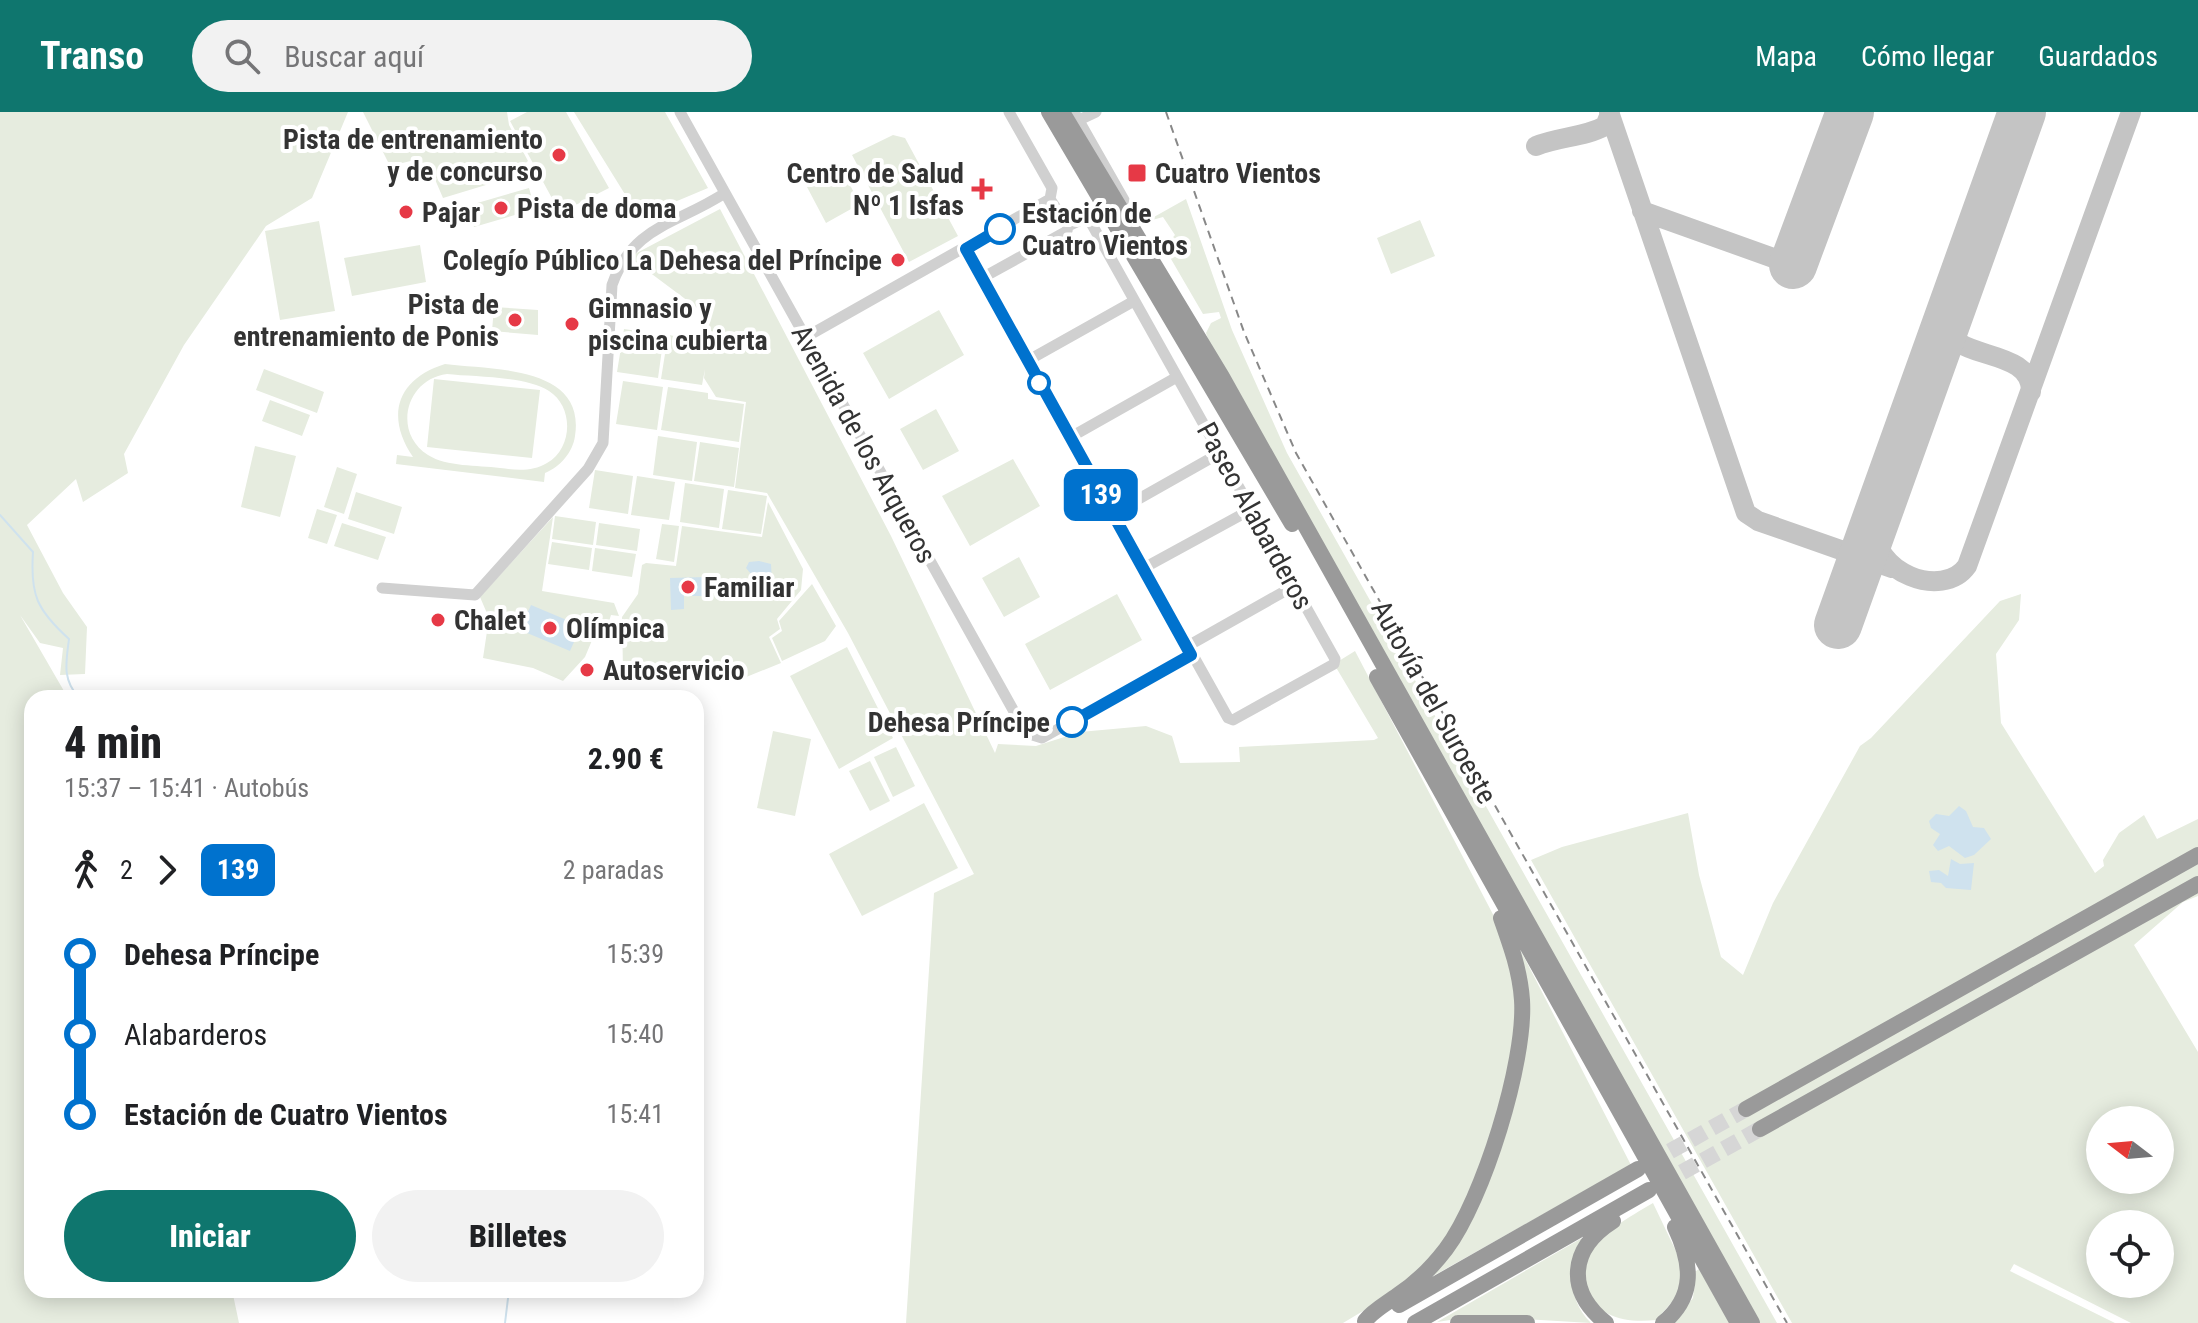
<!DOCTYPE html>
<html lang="es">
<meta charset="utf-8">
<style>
:root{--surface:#fff;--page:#f2f2f2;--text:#202124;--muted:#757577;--accent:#0f766e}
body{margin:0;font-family:"Roboto Condensed",sans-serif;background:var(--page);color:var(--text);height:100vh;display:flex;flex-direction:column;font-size:30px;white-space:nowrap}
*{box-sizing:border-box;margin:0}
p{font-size:26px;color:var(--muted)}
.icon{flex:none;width:44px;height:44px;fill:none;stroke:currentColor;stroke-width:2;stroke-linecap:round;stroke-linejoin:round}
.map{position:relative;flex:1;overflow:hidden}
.sheet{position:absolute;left:24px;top:578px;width:680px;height:608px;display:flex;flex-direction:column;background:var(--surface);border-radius:24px;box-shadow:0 4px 20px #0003}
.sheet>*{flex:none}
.badge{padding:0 16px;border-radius:12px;font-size:28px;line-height:52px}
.needle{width:52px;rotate:286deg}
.buttons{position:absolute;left:2086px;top:994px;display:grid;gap:16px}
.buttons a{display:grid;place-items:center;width:88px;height:88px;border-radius:50%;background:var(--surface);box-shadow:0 4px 20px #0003;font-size:40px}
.map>.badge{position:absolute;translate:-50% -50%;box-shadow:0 0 0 4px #fff}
.legs{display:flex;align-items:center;gap:12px;height:88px;padding:0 40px;font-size:26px}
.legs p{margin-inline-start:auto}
.overview{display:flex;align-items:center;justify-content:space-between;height:136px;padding:0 40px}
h1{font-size:44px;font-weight:800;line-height:60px}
.button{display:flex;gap:16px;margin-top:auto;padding:16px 40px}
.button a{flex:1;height:92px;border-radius:48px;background:var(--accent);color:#fff;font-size:32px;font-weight:800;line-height:92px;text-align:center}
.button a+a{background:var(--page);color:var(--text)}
ul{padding:0 40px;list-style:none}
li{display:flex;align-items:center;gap:28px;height:80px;font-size:30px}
li i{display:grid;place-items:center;width:12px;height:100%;margin:0 10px;background:currentColor}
li i::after{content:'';width:20px;height:20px;margin:-10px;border:6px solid;border-radius:50%;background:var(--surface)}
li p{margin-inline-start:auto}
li:first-child i{background:linear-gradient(#0000 50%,currentColor 0)}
li:last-child i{background:linear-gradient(currentColor 50%,#0000 0)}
header{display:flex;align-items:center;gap:48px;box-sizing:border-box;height:112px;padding:0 40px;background:var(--accent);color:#fff}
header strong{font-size:38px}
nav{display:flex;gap:44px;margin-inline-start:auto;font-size:28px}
.search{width:560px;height:72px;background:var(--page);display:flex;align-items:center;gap:20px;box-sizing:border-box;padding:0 28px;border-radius:44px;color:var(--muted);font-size:30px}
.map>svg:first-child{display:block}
</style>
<header>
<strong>Transo</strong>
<div class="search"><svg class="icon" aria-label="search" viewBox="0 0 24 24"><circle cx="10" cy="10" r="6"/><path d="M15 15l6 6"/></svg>Buscar aquí</div>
<nav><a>Mapa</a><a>Cómo llegar</a><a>Guardados</a></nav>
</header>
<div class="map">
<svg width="2198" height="1211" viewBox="0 0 2198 1211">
<rect width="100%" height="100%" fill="#fff"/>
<path fill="#e6ecdf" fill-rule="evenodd" d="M0,0H348L312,86L266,114L184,233L124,342L128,361L83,390L76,367L27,413L63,481L87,515L85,562L60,563L63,536L40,531L20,503L68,586H32V1178H232L239,1211H0Z
M363,0H507L509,13L528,49L509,66L443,86L434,65L419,47L390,54Z
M527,0H566L609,76L560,101L510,9Z
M574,0H665L708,76L639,105Z
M893,23L905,26L958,124L909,150L852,43Z
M841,56L860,92L826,111L807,75Z
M529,76L535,97L474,115L467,94Z
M1186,87L1232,218L1287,341L1777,1211H1759L1209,230L1206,221L1211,211L1221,206L1219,200L1203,202L1164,135L1175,123L1163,105L1145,110Z
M720,97L891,424L995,641L998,632L1036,634L1080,620L1146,614L1172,624L1180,651L1240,650L1239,635L1374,628L1378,626L1334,552L1355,539L1497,810C1508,835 1520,884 1517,911C1509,977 1473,1104 1428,1151C1405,1175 1371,1194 1343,1211H906L934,781L974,762L848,521L767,381L735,376L746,290L716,285L704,266L705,257L702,273L661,267L668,223L709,229L702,226L704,201L629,145Z
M1420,108L1435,144L1391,162L1377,126Z
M319,109L335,199L280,208L265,119Z
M420,133L426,170L352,184L344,146Z
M494,195L538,198V223L492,219Z
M939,198L964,243L889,287L863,241Z
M624,217L664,223L658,266L617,260Z
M445,252C491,258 586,253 575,324C573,340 560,355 545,361L544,370L396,352L397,343L413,345C385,304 397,267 445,252ZM447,262C474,265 527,264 549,279C574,295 573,336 547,351C532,360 516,358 500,356C477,353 447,355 428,343C392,320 406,267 447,262Z
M264,257L324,280L317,301L256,278Z
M434,267L540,278L532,346L427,335Z
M623,269L663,275L657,318L616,312Z
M668,275L708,281V287L744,292L739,330L661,318Z
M270,288L310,303L302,324L262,309Z
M936,297L959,339L923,358L900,317Z
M658,324L697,330L692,369L653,363Z
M700,330L739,336L734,375L694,369Z
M255,334L296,344L280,405L241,395Z
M1013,347L1040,394L970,434L942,384Z
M337,355L357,362L344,402L324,395Z
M595,358L633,364L628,402L589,396Z
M637,364L675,370L669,408L631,403Z
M685,371L724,377L719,416L680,410Z
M728,378L767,384L761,422L722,417Z
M356,380L402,395L394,422L348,407Z
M768,390L803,457L801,478L777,507L780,517L769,525L781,551L734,570L679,562L623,559L622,505L638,482L642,453L646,451L676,454L682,414L762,425Z
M317,397L337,403L327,432L308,426Z
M555,404L596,410L593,433L552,427Z
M553,405L542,479L614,491L619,504L611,503L603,529L593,526L585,545L563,569L533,556L483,546L489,506L480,485Z
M342,411L386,425L378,448L334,434Z
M599,411L640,417L637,439L596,433Z
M662,412L679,414L674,450L656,447Z
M552,430L592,436L589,458L548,452Z
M595,436L636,442L632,465L592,459Z
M1019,445L1040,485L1004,505L982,466Z
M812,472L836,514L825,529L782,549L772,526L782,519L779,509Z
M1117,482L1142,528L1050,578L1025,532Z
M2021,482L2019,508L1996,542L2001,611L2095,761L2104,754L2103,748L2119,721L2144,703L2157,727L2198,707V784L2183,790L2134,833L2198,940V1211H2131L2014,1152L2010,1159L2115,1211H1792L1531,748L1562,735L1688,701L1699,763L1721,845L1743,863L1773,791L1860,634L1871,626L2000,489ZM2100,1008H2160V1068H2100ZM2100,1112H2160V1172H2100Z
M847,535L893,626L839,657L790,564Z
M773,619L811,627L795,704L757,696Z
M896,635L915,674L893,685L874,645Z
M870,649L890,689L870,699L849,659Z
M924,691L958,756L862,804L829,742Z
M1508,814L1631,1053L1424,1169L1469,1112L1527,928Z
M1653,1091L1685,1158L1680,1181L1656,1208C1626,1211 1597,1206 1586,1176C1583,1166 1580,1154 1585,1146C1602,1119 1628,1106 1653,1091Z
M1582,1126C1568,1155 1567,1187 1591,1211L1476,1204L1437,1210Z
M1699,1157L1730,1211H1672L1693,1186L1696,1159Z"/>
<path fill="#cfe2ee" d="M759,449L771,452L772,470L764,482L750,478L751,462L746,456L749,450Z
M706,465V484H684V497L671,498L670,466Z
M531,493L581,514L570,539L520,518Z
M1959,694L1966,699L1973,715L1984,716L1991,727L1974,743L1965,746L1949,734L1938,739L1933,733L1940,722L1931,716L1929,709L1936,702L1949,704Z
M1951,747L1960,752L1974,751L1971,778L1946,776L1941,771L1931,770L1929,759L1939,758L1948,764Z"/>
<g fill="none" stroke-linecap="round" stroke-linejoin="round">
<path stroke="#cfe2ee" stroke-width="2" d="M0,403L33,440C30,483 37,498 69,527C66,551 62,567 79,586
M505,1211L509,1178"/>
<path stroke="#c4c4c4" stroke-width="20" d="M1609,0L1746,401L1758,409L1892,456
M1536,34C1558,25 1585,25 1605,14L1610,2
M1642,99L1793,153
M1950,201V212L1959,231C1982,246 2032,244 2031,280
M1875,412C1870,461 1943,488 1967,454L2131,0"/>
<path stroke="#c4c4c4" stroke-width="48" d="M1793,153L1850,0
M1838,513L2022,0"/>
<path stroke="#d6d6d6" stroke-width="16" stroke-dasharray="16 8" stroke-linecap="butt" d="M1649,1051L1746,997
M1661,1072L1760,1017"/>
<path stroke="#d0d0d0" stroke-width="11" d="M680,0L1026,621L1042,626L1191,543
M1009,0L1052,76L1050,87
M1074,0L1124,88
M1079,8L1096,0
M966,137L1228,606L1233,608L1334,552L1335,547L1090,109L1083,107L1068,114
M982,166L1067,119L1068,114L1050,87
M806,225L1050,87
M1027,249L1134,189
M1069,326L1177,265
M1112,402L1220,341
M1142,457L1252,397
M382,476L475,483L588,357L603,331L612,173C633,113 676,113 725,81
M1186,535L1294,474"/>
<path stroke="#9a9a9a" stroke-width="16" d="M1049,0L1292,412
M1062,0L1222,265L1752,1211
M1377,565L1738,1211
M1746,997L2198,743
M1760,1017L2198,772
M1399,1193L1638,1057
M1365,1209C1374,1198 1386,1192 1398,1183C1416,1171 1433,1154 1446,1137C1483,1088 1526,950 1522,888C1520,859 1511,834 1501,806
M1415,1211L1649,1078
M1458,1211H1527
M1606,1211C1566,1179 1569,1137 1613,1109
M1663,1211C1696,1184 1692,1151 1675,1115"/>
<path stroke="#888" stroke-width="2" stroke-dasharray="8 6" stroke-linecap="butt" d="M1166,0L1244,220L1296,341L1787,1211"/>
</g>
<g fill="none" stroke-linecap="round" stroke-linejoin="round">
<g stroke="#fff" stroke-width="18">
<path id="line-1" d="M1000,117L966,137L1191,543L1072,610"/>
</g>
<use href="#line-1" stroke="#0072ce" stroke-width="12"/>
</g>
<g fill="#e63946" stroke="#fff" stroke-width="3">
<circle cx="559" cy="43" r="8"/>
<rect x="1127" y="51" width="20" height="20" rx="4"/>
<path d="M978 65h8v8h8v8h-8v8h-8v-8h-8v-8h8z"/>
<circle cx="501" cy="96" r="8"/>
<circle cx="406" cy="100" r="8"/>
<circle cx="898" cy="148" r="8"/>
<circle cx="515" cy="208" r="8"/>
<circle cx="572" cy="212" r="8"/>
<circle cx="688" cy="475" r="8"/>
<circle cx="438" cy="508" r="8"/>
<circle cx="550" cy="516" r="8"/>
<circle cx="587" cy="558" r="8"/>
</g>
<g fill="#fff" stroke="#0072ce" stroke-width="4">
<circle cx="1000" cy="117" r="14"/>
<circle cx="1039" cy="271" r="10"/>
<circle cx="1072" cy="610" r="14"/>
</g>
<g text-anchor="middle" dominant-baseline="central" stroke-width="8" stroke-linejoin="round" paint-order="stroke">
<g font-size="28" font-weight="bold" fill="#333" stroke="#fff" text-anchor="start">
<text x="543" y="27" text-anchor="end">Pista de entrenamiento<tspan x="543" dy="32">y de concurso</tspan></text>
<text x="964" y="61" text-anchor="end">Centro de Salud<tspan x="964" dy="32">Nº 1 Isfas</tspan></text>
<text x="1155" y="61">Cuatro Vientos</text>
<text x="517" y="96">Pista de doma</text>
<text x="422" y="100">Pajar</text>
<text x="882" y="148" text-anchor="end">Colegío Público La Dehesa del Príncipe</text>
<text x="499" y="192" text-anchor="end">Pista de<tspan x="499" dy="32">entrenamiento de Ponis</tspan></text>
<text x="588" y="196">Gimnasio y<tspan x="588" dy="32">piscina cubierta</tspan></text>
<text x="704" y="475">Familiar</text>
<text x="454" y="508">Chalet</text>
<text x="566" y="516">Olímpica</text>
<text x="603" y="558">Autoservicio</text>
</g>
<g font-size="28" font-weight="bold" fill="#333" stroke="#fff" text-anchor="start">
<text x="1022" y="101">Estación de<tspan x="1022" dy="32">Cuatro Vientos</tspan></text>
<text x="1050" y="610" text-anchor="end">Dehesa Príncipe</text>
</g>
<g font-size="28" fill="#333" stroke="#fff">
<text transform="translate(864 332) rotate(61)">Avenida de los Arqueros</text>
<text transform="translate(1255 404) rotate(61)">Paseo Alabarderos</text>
<text transform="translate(1434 590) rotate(61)">Autovía del Suroeste</text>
</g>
</g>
</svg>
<div class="buttons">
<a><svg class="needle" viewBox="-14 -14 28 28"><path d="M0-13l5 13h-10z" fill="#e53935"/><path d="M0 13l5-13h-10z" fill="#757577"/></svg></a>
<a><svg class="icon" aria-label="locate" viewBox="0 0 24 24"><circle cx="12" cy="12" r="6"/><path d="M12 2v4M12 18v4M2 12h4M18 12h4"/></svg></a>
</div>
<b class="badge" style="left:1101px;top:383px;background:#0072ce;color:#fff">139</b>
<section class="sheet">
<div class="overview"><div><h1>4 min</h1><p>15:37 – 15:41 · Autobús</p></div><b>2.90 €</b></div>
<div class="legs"><svg class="icon" aria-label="walk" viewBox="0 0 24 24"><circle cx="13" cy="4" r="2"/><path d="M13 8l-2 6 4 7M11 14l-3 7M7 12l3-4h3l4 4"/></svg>2<svg class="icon" aria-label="forward" viewBox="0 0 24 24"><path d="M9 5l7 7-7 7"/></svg><b class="badge" style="background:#0072ce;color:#fff">139</b><p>2 paradas</p></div>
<ul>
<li><i style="color:#0072ce"></i><b>Dehesa Príncipe</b><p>15:39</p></li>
<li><i style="color:#0072ce"></i><span>Alabarderos</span><p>15:40</p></li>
<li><i style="color:#0072ce"></i><b>Estación de Cuatro Vientos</b><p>15:41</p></li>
</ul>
<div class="button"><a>Iniciar</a><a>Billetes</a></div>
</section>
</div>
